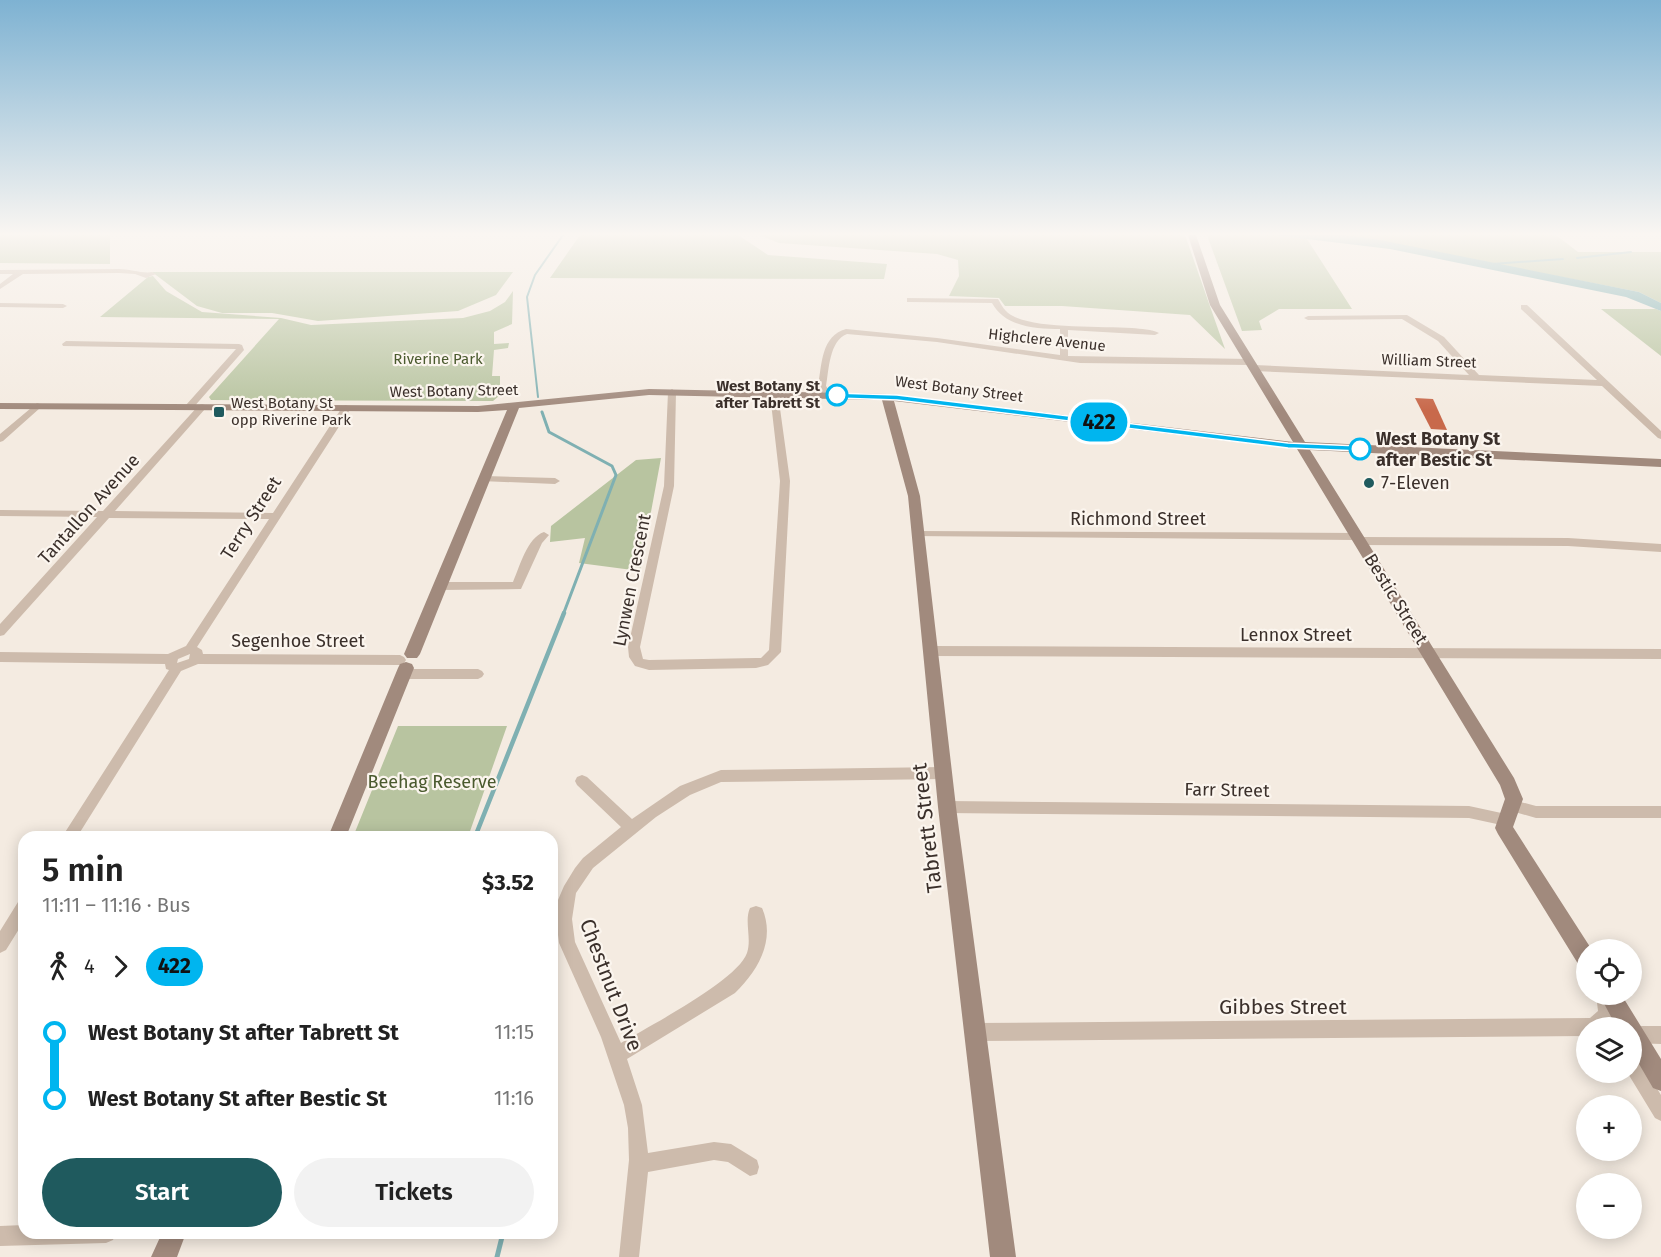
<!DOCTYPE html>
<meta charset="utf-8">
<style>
:root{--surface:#fff;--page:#f2f2f2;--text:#222;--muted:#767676;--accent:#1f5a5e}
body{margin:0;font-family:"Fira Sans",sans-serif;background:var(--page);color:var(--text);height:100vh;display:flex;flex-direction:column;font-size:22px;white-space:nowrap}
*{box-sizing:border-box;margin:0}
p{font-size:20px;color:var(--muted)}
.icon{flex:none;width:33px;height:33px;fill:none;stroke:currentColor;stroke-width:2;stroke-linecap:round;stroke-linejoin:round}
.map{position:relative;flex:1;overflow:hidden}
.details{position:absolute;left:18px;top:831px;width:540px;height:408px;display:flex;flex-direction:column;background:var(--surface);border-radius:18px;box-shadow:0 3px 15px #0003}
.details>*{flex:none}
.badge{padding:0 12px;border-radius:20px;font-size:21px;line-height:39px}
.tools{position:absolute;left:1576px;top:939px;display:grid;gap:12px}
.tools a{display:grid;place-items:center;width:66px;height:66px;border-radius:50%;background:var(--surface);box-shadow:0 3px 15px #0003;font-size:30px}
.map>.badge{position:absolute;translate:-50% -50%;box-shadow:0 0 0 3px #fff}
.legs{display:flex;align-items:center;gap:9px;height:66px;padding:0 24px;font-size:20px}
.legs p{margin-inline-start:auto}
.summary{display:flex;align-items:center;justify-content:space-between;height:102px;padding:0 24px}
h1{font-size:33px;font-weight:600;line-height:45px}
.cta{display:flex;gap:12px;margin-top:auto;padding:12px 24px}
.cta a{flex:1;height:69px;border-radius:36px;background:var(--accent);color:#fff;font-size:24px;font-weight:600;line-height:69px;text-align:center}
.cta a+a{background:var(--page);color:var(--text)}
ul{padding:0 24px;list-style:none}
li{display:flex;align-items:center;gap:21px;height:66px;font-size:22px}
li i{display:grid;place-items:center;width:9px;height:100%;margin:0 8px;background:currentColor}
li i::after{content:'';width:15px;height:15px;margin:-8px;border:4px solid;border-radius:50%;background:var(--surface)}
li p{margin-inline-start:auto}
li:first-child i{background:linear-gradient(#0000 50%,currentColor 0)}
li:last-child i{background:linear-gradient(currentColor 50%,#0000 0)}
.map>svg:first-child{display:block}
</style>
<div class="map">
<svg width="1661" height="1257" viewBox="0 0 1661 1257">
<rect width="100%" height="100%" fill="#f4ebe1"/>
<path fill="#b8c4a0" d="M0,235H110V264L0,263Z
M580,235H738L768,255L887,264L884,279L550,278Z
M759,235H1185L1225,349L1190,315L1062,306H1005L999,298L949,296L959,276L958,260L937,254L779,243Z
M1207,235H1273L1307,239L1352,309H1279L1259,321L1262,330L1242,331Z
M1343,235H1556L1578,252H1661V303L1639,292Z
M152,272H513L496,295L458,311L318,321L272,313H222L197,306Z
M153,276L166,291L202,312L281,318L311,325L463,318L490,311L505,302L513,291L512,324L494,332V344L509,343L508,348L494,350L492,376H500V385L505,391L493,401L211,400L209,397L279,319L100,317L148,277Z
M1601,309H1656L1661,311V356Z
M661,458L640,571L579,563L585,538L550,542L551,526L636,460Z
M398,726H507L468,837H353Z"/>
<path fill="#7fb0b2" d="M1273,235H1343L1380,240L1639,292L1661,303V311L1626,297L1390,249Z"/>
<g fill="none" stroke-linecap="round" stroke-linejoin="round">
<path stroke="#7fb0b2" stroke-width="2" d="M1577,258L1631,252
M1492,264L1563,259
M538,397L527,297L535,275L563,235"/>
<path stroke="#7fb0b2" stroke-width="3" d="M542,412L549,432L612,466L616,475L563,615"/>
<path stroke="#7fb0b2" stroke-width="4.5" d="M475,837L564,613"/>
<path stroke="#7fb0b2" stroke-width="5" d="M497,1257L503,1233"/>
</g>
<path fill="#c8694b" d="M1415,398L1433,399L1447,430L1431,429Z"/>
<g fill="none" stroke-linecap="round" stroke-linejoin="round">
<path fill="#cdbbac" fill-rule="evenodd" d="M119,269C129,269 144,274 152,272L156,274L146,278L135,274L119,273L23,274L0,289V284L13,274H0V270Z
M907,298L995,299H998C1002,306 1005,312 1013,316C1037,329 1102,326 1132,328C1141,329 1152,329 1159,333L1155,335L1068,330V356L1250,359L1254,362L1250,365L1080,363L937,342L847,334C829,341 829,370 826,386L832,395L830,397H824L818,386C822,364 821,336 846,329L937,338L1060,355V329C1036,329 1005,327 992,303L910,302H907Z
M0,303L63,304L67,306L63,308L0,307Z
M1521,305H1527L1661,431V439L1658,438L1602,386L1254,371L1250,368L1254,365L1469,375L1438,341L1402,319L1308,320L1304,318L1308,316L1407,315L1444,337L1479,375L1597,380L1521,309Z
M66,341L239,344L242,345L244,350L192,409H186V405L236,349L63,346L62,344Z
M672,389L676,392L674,486L640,647L643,659L649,660L756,658H761L769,650L780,481L770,394L774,391L778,394L790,481L781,652L768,665L756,668L649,670L635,666L629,657L628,647L664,486L668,392Z
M37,403L40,404V408L3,441L0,442V434Z
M202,404L205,405V409L115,511L273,513L343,406L346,405L351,408L197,647L202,650L203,654L400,655L404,657L406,660L404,663L400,665L198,664L181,671L77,837H62L169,670L166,669L165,664L0,662V652L168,654L186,646L269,519L109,518L4,635L0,636V624L97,517L0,516V510L103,511L199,405ZM190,654L189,659L177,663L178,659Z
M485,476L555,478L560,481L555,484L481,481V477Z
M918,531L1357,533L1361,535L1362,537L1568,538L1661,544V552L1568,546L1360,545L1356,544L1355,540L914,536L913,534L914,532Z
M544,532L549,535L542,543L521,589L440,590L434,586L440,582H513C520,566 527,538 544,532Z
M930,646L1661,649V659L930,656L926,654L924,651L926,648Z
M404,669H478L482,671L484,674L482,677L478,679H404L400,677L398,674L400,671Z
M943,767L948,769L950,773L948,777L943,779L721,782L690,795L656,817L593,868L576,893L572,919L575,942L621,1043C649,1026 737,981 747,953C752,938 744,921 750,908L756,906L762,908C776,940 758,971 735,993L627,1059L642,1105L648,1153L714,1142L731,1144L757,1160L759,1167L757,1174L750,1176L728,1162L714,1160L648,1172L639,1257H619L629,1160L628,1128L624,1105L601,1037L559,943L556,919L558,900L564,886L575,868L583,858L621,827L577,785L575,781L577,777L582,775L587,777L632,819L680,786L721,770Z
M1513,800L1536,806H1661V818H1536L1508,810L1506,806L1508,802Z
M947,801L1469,806L1506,814L1511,816L1513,820L1511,824L1506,826L1469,818L947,813L942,811L940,807L942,803Z
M24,900V921L6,950L0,953V931L18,902Z
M1596,994H1612L1615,1012L1609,1026L1587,1028V1036L975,1041L969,1038L966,1032L969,1026L975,1023L1590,1018L1598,1011Z
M1634,1026H1661V1044L1632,1043L1631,1028Z
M1632,1055L1638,1058L1661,1095V1121L1655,1118L1627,1072H1632Z
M24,1225V1233H116L113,1240L106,1243L0,1246V1226Z"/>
<path fill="#a18a7d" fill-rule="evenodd" d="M1188,235H1196L1220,305L1305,442L1661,459V467L1310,450L1514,778L1523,799L1513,827L1592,950H1587V970L1580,967L1498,834L1495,828L1505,799L1500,785L1297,449L894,401L920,496L956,807L1016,1257H990L938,807L908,496L882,400L649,395L519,408L420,654L417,658H407L404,654L507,410L478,412L0,409V403L478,406L649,389L887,394L1293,442L1210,305Z
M406,662L412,664L414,668L346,837H328L398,668L400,664Z
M1599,994H1621L1661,1059V1091L1653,1088L1632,1052V1028H1617Z
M162,1233H186L177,1257H151Z"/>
</g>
<linearGradient id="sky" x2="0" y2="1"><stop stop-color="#7eb2d2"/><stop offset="0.57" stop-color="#faf6f2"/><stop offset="1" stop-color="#faf6f2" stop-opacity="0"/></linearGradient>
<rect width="1661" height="411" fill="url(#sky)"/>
<path fill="#00b5ef" stroke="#fff" stroke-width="1.5" d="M834,393L897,395L1288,443L1360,446L1365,449L1360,451L1288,448L897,400L837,398L833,395Z"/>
<g fill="#fff" stroke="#00b5ef" stroke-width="3">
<circle cx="837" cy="395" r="10"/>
<circle cx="1360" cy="449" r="10"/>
</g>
<g fill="#1f5a5e" stroke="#fbf5ee" stroke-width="2">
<rect x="213" y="406" width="12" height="12" rx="3"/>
<circle cx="1369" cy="483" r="6"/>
</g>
<g text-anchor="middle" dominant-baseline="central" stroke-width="4.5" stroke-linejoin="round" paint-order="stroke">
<g font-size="15" fill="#3b302b" stroke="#fbf5ee">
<text transform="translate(1047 340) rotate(6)">Highclere Avenue</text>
<text transform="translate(1429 361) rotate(2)">William Street</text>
<text transform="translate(959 389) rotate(7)">West Botany Street</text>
<text transform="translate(454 391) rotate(-1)">West Botany Street</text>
</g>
<g font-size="15" fill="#4a5a2e" stroke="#fbf5ee">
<text x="438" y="359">Riverine Park</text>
</g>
<g font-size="15" font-weight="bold" fill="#3b302b" stroke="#fbf5ee" text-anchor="end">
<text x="820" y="386">West Botany St<tspan x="820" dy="17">after Tabrett St</tspan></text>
</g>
<g font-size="15" fill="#3b302b" stroke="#fbf5ee" text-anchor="start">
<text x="231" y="403">West Botany St<tspan x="231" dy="17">opp Riverine Park</tspan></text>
</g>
<g font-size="18" font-weight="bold" fill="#3b302b" stroke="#fbf5ee" text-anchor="start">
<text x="1376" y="439">West Botany St<tspan x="1376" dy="21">after Bestic St</tspan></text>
</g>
<g font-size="18" fill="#3b302b" stroke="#fbf5ee" text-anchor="start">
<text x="1381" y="483">7-Eleven</text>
</g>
<g font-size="18" fill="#3b302b" stroke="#fbf5ee">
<text transform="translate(89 509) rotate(-48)">Tantallon Avenue</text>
<text transform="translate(251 518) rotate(-57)">Terry Street</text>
<text x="1138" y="519">Richmond Street</text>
<text transform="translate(632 580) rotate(-79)">Lynwen Crescent</text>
<text transform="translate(1396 599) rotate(58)">Bestic Street</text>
<text x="1296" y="635">Lennox Street</text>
<text x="298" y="641">Segenhoe Street</text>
<text transform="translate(1227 790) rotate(1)">Farr Street</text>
</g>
<g font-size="18" fill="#4a5a2e" stroke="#fbf5ee">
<text x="432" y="782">Beehag Reserve</text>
</g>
<g font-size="21" fill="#3b302b" stroke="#fbf5ee">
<text transform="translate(927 828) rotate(-97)">Tabrett Street</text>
<text transform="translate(611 985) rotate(69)">Chestnut Drive</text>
<text x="1283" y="1007">Gibbes Street</text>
</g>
</g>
</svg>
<div class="tools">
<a><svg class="icon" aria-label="locate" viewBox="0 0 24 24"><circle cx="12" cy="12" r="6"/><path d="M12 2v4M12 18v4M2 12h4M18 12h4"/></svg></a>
<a><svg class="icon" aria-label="layers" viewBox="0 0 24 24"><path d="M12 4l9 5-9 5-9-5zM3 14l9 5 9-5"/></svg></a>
<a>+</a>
<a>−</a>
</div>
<b class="badge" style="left:1099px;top:422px;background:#00b5ef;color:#111">422</b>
<section class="details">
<div class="summary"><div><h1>5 min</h1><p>11:11 – 11:16 · Bus</p></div><b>$3.52</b></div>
<div class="legs"><svg class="icon" aria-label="walk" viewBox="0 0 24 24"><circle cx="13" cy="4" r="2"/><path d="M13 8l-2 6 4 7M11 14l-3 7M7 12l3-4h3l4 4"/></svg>4<svg class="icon" aria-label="forward" viewBox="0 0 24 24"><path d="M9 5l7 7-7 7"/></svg><b class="badge" style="background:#00b5ef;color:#111">422</b></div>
<ul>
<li><i style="color:#00b5ef"></i><b>West Botany St after Tabrett St</b><p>11:15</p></li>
<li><i style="color:#00b5ef"></i><b>West Botany St after Bestic St</b><p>11:16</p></li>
</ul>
<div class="cta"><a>Start</a><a>Tickets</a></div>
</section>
</div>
